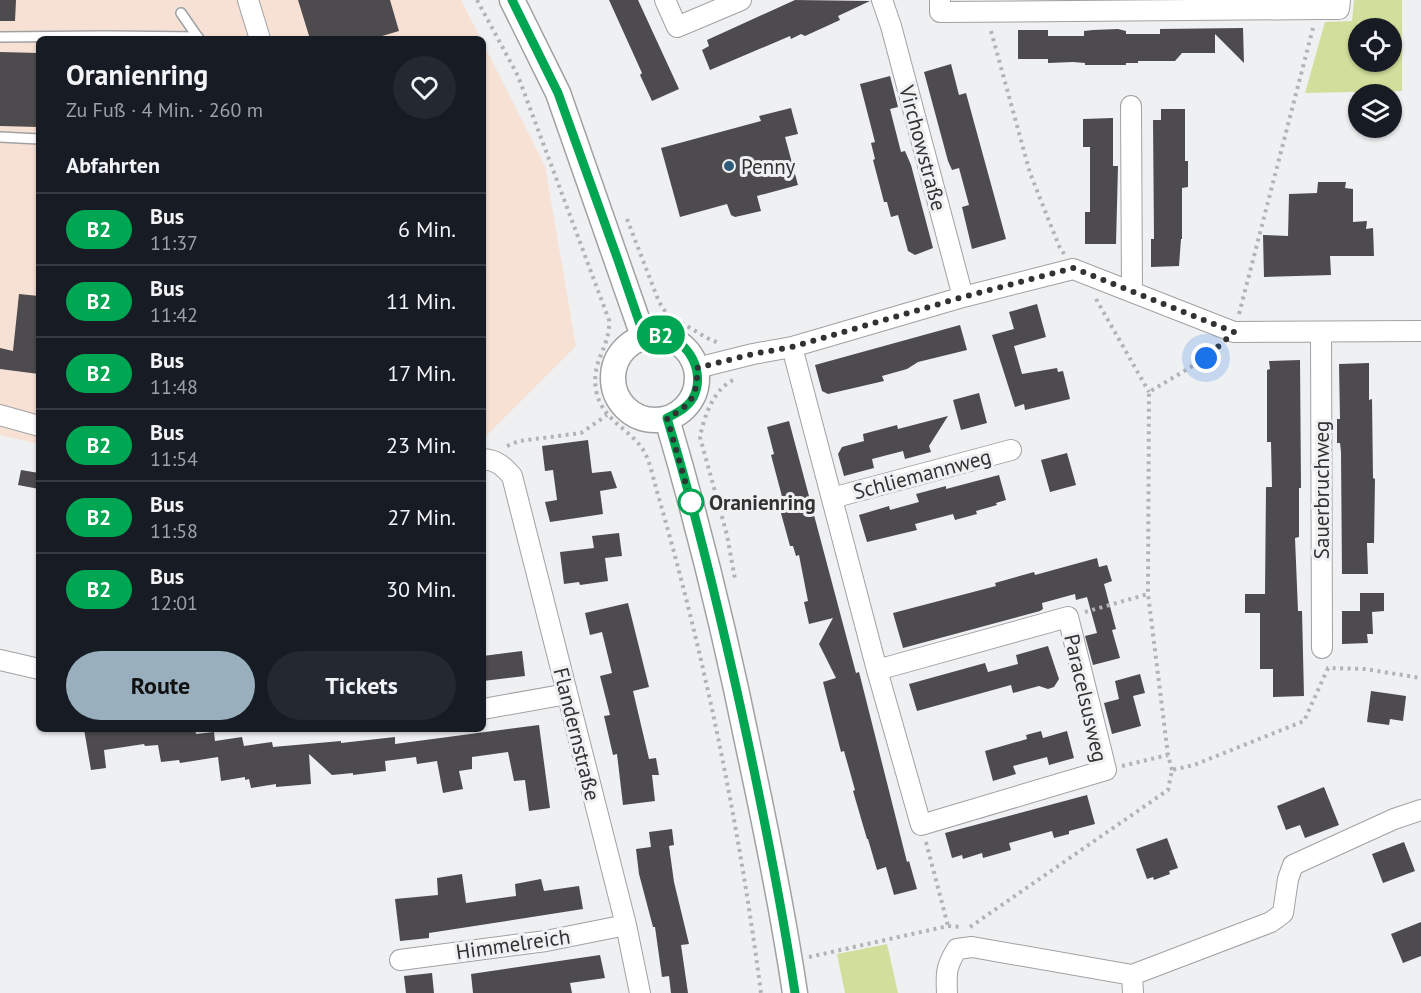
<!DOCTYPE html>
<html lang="de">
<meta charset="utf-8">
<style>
:root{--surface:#171b24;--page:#242831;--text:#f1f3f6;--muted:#9ea1a6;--line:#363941;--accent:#99afbe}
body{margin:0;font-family:"PT Sans",sans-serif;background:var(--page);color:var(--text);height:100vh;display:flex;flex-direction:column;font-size:22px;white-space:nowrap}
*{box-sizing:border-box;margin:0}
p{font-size:20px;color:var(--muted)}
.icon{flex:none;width:33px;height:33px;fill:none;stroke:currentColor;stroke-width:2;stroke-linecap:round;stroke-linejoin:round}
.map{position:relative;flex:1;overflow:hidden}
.side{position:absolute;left:36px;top:36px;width:450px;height:696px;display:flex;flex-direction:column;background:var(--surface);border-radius:9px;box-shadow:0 2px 4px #0004}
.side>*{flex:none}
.badge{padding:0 12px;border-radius:20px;font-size:21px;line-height:39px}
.tools{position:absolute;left:1348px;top:18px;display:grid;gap:12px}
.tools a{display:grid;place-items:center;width:54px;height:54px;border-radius:50%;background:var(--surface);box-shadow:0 2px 4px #0004;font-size:30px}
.you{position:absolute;width:30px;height:30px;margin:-15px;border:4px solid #fff;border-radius:50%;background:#1a73e8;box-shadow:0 0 0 9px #1a73e833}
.map>.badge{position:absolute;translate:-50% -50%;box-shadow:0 0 0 3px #fff}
h2{padding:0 30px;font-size:22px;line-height:54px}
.round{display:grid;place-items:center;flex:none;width:63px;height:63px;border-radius:32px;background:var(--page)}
.summary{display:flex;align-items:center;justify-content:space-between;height:102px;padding:0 30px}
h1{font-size:28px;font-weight:800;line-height:45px}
.primary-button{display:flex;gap:12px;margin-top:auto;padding:12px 30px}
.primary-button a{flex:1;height:69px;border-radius:36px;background:var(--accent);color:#111;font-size:24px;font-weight:800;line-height:69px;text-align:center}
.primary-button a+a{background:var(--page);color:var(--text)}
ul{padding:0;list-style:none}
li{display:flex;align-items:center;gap:18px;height:72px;padding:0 30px;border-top:2px solid var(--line)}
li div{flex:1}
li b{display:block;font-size:22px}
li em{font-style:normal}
li .badge{min-width:66px;font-weight:700;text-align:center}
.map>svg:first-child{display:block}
</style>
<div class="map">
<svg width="1421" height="993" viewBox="0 0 1421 993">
<rect width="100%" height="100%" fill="#eff0f2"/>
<path fill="#f7e1d4" d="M0,0H461L481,39H39V444L0,435Z
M483,43L545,166L576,346L483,439Z"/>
<path fill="#d2df9c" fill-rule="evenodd" d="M1354,0H1402V91L1305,93L1325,22L1352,21ZM1359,28H1392V62H1359Z
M887,944L898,993H845L837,954Z"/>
<path fill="#4d4b4d" d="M0,0H16L15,21H0Z
M298,0H390L399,31L372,39H310Z
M609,0H638L679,89L652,101L640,75L642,73Z
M795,0L870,1L838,16L840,20L805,36L801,34L791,39L790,36L710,70L702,50L709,46L707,40Z
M1243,28L1244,63L1215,34V53H1182L1175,61H1138V63H1126V65H1085V63L1073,62L1048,63V59H1018V30H1048V36H1084V31L1093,30L1118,29L1126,31V34H1160V29Z
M0,52L39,53V127L0,126Z
M951,64L959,95L966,93L1006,239L972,249L962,207L969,205L959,168L952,170L948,161L924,72Z
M890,76L898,107L890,109L901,152L905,151L911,165L933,248L915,255L908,251L898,215L891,217L887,202H884L873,160L875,159L871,143L875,142L860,84Z
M791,108L798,134L785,137L798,185L757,196L761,211L744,215L735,217L731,215L727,204L680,217L661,148L761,121L759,116Z
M1161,109H1185V161H1188V187L1182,188V239H1181L1179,266L1151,267V239H1154L1153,120H1161Z
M1113,118V166H1118L1116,244H1085V212H1090V147H1083V119Z
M1318,182H1346L1345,188L1353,189V222L1367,221L1366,229L1373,228L1374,256H1330L1331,275L1264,277L1263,235L1288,236L1289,194L1317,193Z
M19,294L39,296V374L0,369V348L13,351Z
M1037,304L1046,337L1014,346L1022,374L1057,368L1058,372L1063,371L1070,399L1025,410L1024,404L1015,407L992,335L1014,329L1009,312Z
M960,325L967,350L918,362L907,369L882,376L884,381L828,394L822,391L815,365Z
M1300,360L1301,488H1299V537L1295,538L1298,611H1302L1304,696L1273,697V669H1260V613H1245V594H1265L1266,487H1272L1271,442H1267V370L1270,369L1269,361Z
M1369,363V400L1372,399L1373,478L1375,479L1374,543H1367L1368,574H1342L1341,452L1340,443H1337V419H1340L1339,364Z
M979,393L987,423L961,430L953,400Z
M948,416L929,446L931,452L905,459L903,451L872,459L874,468L844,476L838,454L842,447L864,441L863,434L897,425L898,429Z
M789,421L856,673L859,672L907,862L909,861L917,889L894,895L886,867L877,870L868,839H867L853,791L855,790L844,751L841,752L823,682L836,678L819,644L833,618L809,624L804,602L808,601L799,555L796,556L793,546H790L779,506L784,504L771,455L774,454L767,427Z
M588,440L592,473L611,471L617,488L600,491L603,514L550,522L545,502L557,500L553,470L545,471L542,446Z
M1067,453L1076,485L1050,492L1041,460Z
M21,470L39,473V489L18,485Z
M999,475L1006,500L996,503L997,505L976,511L977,514L955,520L953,514L915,524L917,530L867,542L859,515L889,506L890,510L919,502L916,494L946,486V489Z
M619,533L622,556L605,558L608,581L580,585L579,582L564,584L560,552L594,548L592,536Z
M1097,558L1099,567L1107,565L1112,581L1104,584L1116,629L1112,630L1120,658L1093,665L1085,636L1097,633L1087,597L1076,600L1075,594L1042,603L1043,609L1040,611L903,648L893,613L996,586L995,583L1034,572L1035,575Z
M1360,593H1384V611L1372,612L1373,634H1367L1368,643L1342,644V611H1360Z
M628,603L649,687L633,691L649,759L656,758L659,775H652L655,801L623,805L617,754L613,755L604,716L610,715L600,676L612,673L602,632L590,635L585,613Z
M1048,646L1059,679L1054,687L1048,689L1039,686L1013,693L1011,685L917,711L909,684L985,663L988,672L1018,664L1016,655Z
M522,651L525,676L483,681V656Z
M1140,674L1145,693L1133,696L1141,726L1112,734L1104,703L1119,699L1115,681Z
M1371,691L1406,696L1403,721L1390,719L1389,725L1367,722Z
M539,725L550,808L529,811L525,780L514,781L508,752L472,757V769L459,771L463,789L443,793L437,761L417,764L416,757L385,761L386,771L353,775V773L332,775L309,754L311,784L276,787V784L251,788L249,779L245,780V777L221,781L218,757L180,763L179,760L161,762L158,745L145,746L144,744L104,750L106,768L91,770L84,729H195L196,734L214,732L215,741L242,737L244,746L272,742L273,747L341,741V743L395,737V744Z
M1041,731L1043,738L1067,731L1074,758L1049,765L1047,757L1013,766L1016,774L993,781L985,751L1027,739L1026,735Z
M1324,787L1339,825L1305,838L1300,825L1286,830L1277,806Z
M1087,795L1095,824L1069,831V834L1054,838L1052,831L1009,843L1011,850L983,858L982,853L963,859L962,855L952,858L945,833Z
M672,829L674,845L669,846L674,882L689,944L681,945L688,993H671L669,976L662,977L655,927H653L639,874L636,849L651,847L649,832Z
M1167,838L1178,868L1169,871L1170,874L1154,880L1153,877L1147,879L1136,849Z
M1404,842L1415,871L1383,883L1372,854Z
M462,874L466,903L516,896L515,884L541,879L544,891L579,886L583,909L429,933V938L400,941L395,899L438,895L437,878Z
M1421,922V956L1403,963L1391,934Z
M600,955L605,978L570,983L572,993H473L471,974Z
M432,973L434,993H406L404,976Z"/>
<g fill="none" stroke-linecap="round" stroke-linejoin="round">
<g stroke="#a0a1a3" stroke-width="12">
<path id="service" d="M181,13L199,39
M0,37L107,36L198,37
M0,137L39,139"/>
</g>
<g stroke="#a0a1a3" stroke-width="22">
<path id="minor" d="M248,0L260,39
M665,0L677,27L741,0
M882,0L891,26L963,297
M940,0V12L1318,9H1339L1340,0
M1131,106L1132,292
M1321,332L1322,648
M792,347L877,670L921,825L1106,770L1068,617L877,670
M697,368L753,354L792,347L963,297L1073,269L1234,332L1421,331
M0,415L39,426
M483,459C497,460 503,466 512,476L626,925L640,993
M832,498L1011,450
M0,660L39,669
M483,709L567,694
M400,960L546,941L626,925
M947,993C946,973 946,966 957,949L972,947L1132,975
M1133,993L1132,975L1271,922L1283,913L1288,879L1293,865L1394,819L1421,810"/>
</g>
<g stroke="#a0a1a3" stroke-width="27">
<path id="tertiary" d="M512,0L558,93L643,336
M613 378a42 42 0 1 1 84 0a42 42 0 1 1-84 0Z
M667,419C700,530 727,642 750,755C767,834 783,913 795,993"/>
</g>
<path stroke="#b2b3b5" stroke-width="4" stroke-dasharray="3 4.5" stroke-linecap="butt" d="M477,0L518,76L609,320C611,347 591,359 596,390C602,422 631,428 645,453C650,463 653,477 656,488C704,653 739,823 761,993
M991,31L1030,173L1059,246L1064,254
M627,219L659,302L667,314L707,338L719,343
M1096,299L1149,392
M1239,314L1313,28
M733,380C713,390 704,417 700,437L727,535L735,579
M507,446L519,441L581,433L607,415
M1085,612L1148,594
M1122,766L1168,755
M1172,770L1168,755L1148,594L1149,392L1206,358L1218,346
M926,842L948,926
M970,927L1168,790L1172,770L1194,765L1304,721L1328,668L1365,669L1421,678
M809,957L948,926L963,927"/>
<use href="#service" stroke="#fff" stroke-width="9"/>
<use href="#minor" stroke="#fff" stroke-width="20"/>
<use href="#tertiary" stroke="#fff" stroke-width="24"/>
</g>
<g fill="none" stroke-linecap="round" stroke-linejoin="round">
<g stroke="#fff" stroke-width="14">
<path id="line" d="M512,0L558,93L618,260L644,336C649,336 657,335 662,336C690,340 706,374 693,398C687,408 677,413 667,418C699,523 724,630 747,737C765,822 782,907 795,993"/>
</g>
<use href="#line" stroke="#00a651" stroke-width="9"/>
<path stroke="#323233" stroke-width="6" stroke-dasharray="0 10.8" d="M691,502L667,418C691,406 698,395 697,368L753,354L792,347L963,297L1073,268L1234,332L1206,358"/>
</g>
<circle fill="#2d5b7a" stroke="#eff0f2" stroke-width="2" cx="729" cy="166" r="6"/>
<circle fill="#fff" stroke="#00a651" stroke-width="3" cx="691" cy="502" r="12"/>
<g text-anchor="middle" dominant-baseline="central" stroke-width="6" stroke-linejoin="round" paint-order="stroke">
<g font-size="21" fill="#323233" stroke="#eff0f2">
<text transform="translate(923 148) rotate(75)">Virchowstraße</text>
<text transform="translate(922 474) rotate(-15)">Schliemannweg</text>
<text transform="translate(1321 490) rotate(-90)">Sauerbruchweg</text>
<text transform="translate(1086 698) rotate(77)">Paracelsusweg</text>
<text transform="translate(577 734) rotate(76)">Flandernstraße</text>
<text transform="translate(513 944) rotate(-8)">Himmelreich</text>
</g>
<g font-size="21" fill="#323233" stroke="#eff0f2" text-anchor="start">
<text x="741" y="166">Penny</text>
</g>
<g font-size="21" font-weight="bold" fill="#323233" stroke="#eff0f2" text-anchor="start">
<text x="709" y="502">Oranienring</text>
</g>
</g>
</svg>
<div class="tools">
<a><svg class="icon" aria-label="locate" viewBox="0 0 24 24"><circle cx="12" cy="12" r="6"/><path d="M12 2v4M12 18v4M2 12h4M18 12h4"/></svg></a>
<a><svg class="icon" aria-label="layers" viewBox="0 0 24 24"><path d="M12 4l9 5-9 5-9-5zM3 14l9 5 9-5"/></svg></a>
</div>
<div class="you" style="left:1206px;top:358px"></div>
<b class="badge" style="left:661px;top:335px;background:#00a651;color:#fff">B2</b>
<section class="side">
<div class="summary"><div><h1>Oranienring</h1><p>Zu Fuß · 4 Min. · 260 m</p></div><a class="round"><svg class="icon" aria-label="heart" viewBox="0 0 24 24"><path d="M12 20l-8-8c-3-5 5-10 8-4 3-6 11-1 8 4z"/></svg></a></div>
<h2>Abfahrten</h2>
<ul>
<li><span class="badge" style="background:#00a651;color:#fff">B2</span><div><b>Bus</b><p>11:37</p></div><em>6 Min.</em></li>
<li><span class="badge" style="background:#00a651;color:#fff">B2</span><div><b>Bus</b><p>11:42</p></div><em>11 Min.</em></li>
<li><span class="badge" style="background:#00a651;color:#fff">B2</span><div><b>Bus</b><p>11:48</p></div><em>17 Min.</em></li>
<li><span class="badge" style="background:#00a651;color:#fff">B2</span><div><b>Bus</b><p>11:54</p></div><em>23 Min.</em></li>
<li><span class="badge" style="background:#00a651;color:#fff">B2</span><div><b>Bus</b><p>11:58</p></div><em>27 Min.</em></li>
<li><span class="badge" style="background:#00a651;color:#fff">B2</span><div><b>Bus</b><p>12:01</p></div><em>30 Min.</em></li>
</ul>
<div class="primary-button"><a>Route</a><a>Tickets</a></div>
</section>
</div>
